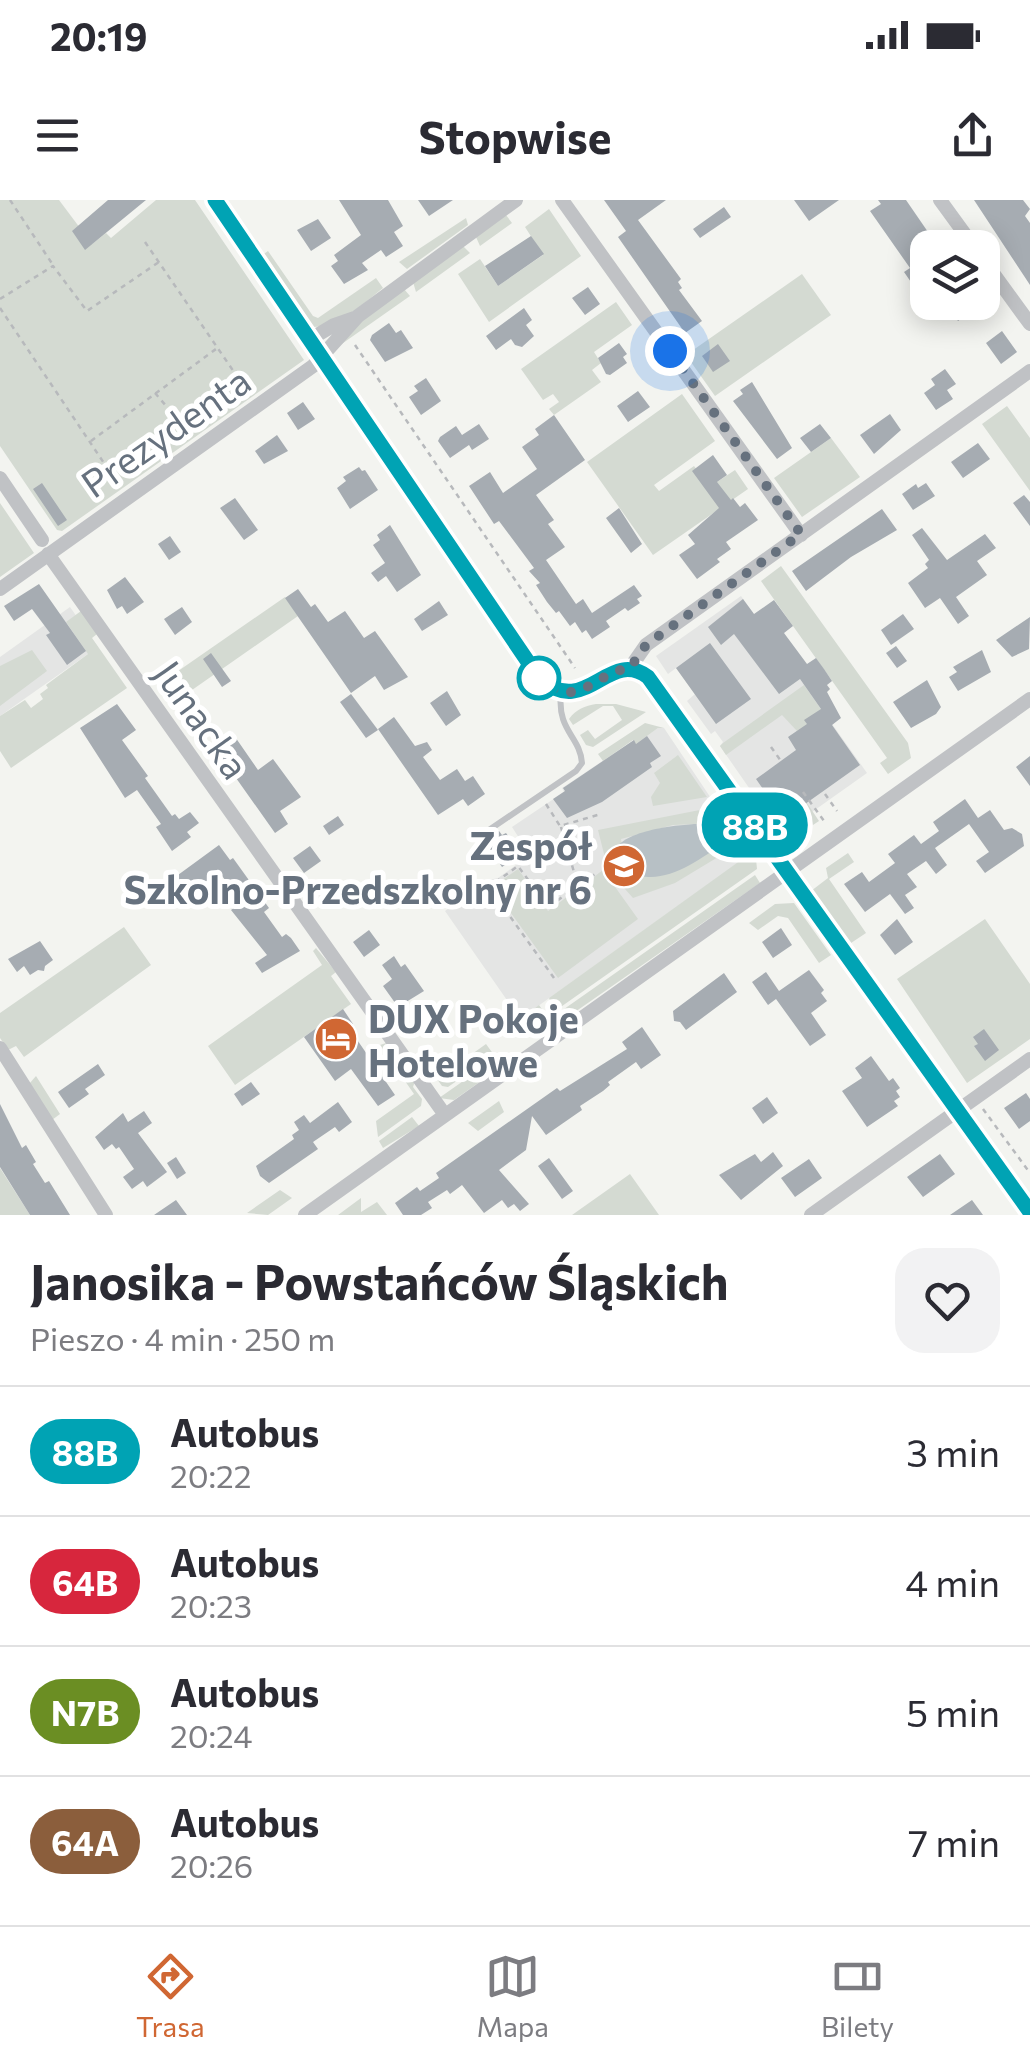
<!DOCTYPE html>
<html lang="pl">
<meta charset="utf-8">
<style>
:root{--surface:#fff;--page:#f2f2f3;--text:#2b2b33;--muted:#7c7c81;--line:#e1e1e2;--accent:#d06733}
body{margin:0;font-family:Commissioner,sans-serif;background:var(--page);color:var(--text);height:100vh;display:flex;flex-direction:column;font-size:38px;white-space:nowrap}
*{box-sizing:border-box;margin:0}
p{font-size:32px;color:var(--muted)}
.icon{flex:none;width:55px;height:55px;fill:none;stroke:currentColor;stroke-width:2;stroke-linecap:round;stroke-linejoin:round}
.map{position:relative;height:1015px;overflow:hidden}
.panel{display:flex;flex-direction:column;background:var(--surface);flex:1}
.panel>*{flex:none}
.badge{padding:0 20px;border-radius:32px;font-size:35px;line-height:65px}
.buttons{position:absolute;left:910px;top:30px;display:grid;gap:20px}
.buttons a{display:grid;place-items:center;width:90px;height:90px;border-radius:20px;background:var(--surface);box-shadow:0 5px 25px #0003;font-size:50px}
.you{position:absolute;width:50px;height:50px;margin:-25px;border:8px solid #fff;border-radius:50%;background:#1a73e8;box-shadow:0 0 0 15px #1a73e833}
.map>.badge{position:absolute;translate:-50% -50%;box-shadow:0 0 0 5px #fff}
.round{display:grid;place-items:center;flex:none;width:105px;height:105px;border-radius:30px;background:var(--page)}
.headline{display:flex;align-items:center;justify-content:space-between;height:170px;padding:0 30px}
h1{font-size:48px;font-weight:700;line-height:75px}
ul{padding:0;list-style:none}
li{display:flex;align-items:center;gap:30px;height:130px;padding:0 30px;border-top:2px solid var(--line)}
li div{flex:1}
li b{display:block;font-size:38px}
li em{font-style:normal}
li .badge{min-width:110px;font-weight:700;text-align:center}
.status{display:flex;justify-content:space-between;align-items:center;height:70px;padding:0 50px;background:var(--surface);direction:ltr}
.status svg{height:28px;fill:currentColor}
header{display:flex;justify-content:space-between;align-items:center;height:130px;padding:0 30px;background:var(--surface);font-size:45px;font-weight:700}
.tab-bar{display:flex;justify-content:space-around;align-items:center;height:140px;border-top:2px solid var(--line);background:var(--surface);font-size:28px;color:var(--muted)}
.tab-bar a{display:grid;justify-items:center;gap:5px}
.tab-bar .on{color:var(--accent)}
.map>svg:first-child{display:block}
</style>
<div class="status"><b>20:19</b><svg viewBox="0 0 49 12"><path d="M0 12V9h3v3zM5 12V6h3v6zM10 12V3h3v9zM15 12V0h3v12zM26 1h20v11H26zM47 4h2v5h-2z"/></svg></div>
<header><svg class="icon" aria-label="menu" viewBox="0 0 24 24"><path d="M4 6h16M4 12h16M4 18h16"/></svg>Stopwise<svg class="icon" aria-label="share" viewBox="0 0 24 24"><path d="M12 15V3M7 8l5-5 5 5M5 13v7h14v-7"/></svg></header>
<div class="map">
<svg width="1030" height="1015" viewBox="0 0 1030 1015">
<rect width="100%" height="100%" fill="#f3f4f0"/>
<path fill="#e4e5e4" d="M741,396L867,573L781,634L720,546L723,542L715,531L711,534L687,501L695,494L676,468L668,474L656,456Z
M70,407L98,447L0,516V457Z
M658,528H664L749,655L520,819L445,711L485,681L498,678L530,655L512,627L564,592L562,588L634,540L637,543Z"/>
<path fill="#d4dad2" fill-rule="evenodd" d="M0,0H59L92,44L106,33L111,38L156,0H195L304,160L62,331L57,330L0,246Z
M549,9L581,56L489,122L458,74L480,59L498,86L543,55L525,27Z
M506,15L512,23L480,46L476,37Z
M466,18L468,25L407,69L399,62Z
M463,46L470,53L416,92L413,82Z
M268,51L313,116L318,118L376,78L383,88C363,104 339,127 312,127L261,56Z
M802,74L831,115L715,196L686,155Z
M404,89L410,96L336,148L361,122Z
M616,102L632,125L594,152L601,163L592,170L601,182L554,215L549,209L559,202L553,194L543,200L521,169Z
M682,194L715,241L654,285L659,291L694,266L706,282H717L735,270L748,289L653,355L587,262Z
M1007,206L1030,238V291L982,224Z
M831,238L860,277L802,317L774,278Z
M0,303L34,353L0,377Z
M781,366L908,543L911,558L888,574L880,563L887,558L761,381Z
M285,397L298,416L172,504L158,485Z
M81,411L97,434L92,438L127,488L11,568L0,551V516L25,500L31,508L43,499L40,494L48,488L46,485L88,454L66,422Z
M32,450L47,471L0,506V466Z
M804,485L832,525L797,531L782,515L726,555L720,546L723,543Z
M596,504H616L646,512L593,547L586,545L580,535L588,530L595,539L622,520L613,506H603L573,525L569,519C576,509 585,506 596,504Z
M645,523L664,528H658L636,544L633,540L603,561L598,554Z
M678,555L707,597L653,606L651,597L660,583L654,573Z
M801,594L819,621L789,641L783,640L805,624L796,611L800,607Z
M718,598L726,609L723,612L728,619L732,617L755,649L757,669L555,811L549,798L748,655L726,622L733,648L675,683L633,698L608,670L598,630L715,607L713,602ZM696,624L632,674L625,664L621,639L673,625Z
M848,653L854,662L829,679L866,733L848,745L811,691L828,678L826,668Z
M518,669L548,711L603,670L638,719L558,778L492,687Z
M755,675L760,683L562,821L557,814Z
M794,703L831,755L819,763L788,718L778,716L758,730L749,723L775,704Z
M985,719L1030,784V839L967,883L897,779Z
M124,727L151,765L24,857L16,846L8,850L0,838V813Z
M316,748L336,772L331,776L351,804L235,885L208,846L322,765L313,751Z
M539,805L547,816L519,836L514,824Z
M386,843L415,881L413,887L422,899L421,906L378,937L376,921L414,894L380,845Z
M486,844L494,855L448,887L442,886L437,879Z
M496,858L501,867L454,900L439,898Z
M36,876L60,914L52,920L29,884Z
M499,901L504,912L478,931L468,923Z
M412,917L419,926L383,948L379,941Z
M0,968L30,1015H0Z
M630,974L659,1015H572Z
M280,990L292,998L268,1015L247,1013Z
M361,998V1012L377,1002L387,1015H338Z"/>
<path fill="#b7c0c5" d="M696,624L717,628L724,642C693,666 640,701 614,653C619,631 675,625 696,624Z"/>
<path fill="#a6acb2" d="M108,0H146L85,50L72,31Z
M339,0H388L403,26L394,32L403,46L386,57L381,50L362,63L368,70L344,84L331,66L338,61L334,55L361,35Z
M418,0H453L429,16Z
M604,0H666L638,20L681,79L678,82L682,88L679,90L702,121L685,133L618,37L626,31Z
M794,0H839L809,21Z
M878,0H906L939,48H928V74L913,85L904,72L910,68L870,11L881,4Z
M974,0H1023L1030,9L1025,16L1030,23V85Z
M724,7L731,17L700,38L693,29Z
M318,19L331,38L311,51L297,30Z
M531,36L544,54L498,86L485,66Z
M588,87L600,104L585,115L572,98Z
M945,102H984L958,121Z
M524,108L532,120L526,125L534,136L522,147L515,145L511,139L496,150L486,136Z
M389,123L396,133L401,130L413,148L385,162L370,140L372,135Z
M1002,131L1017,152L1001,164L986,143Z
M619,143L627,154L623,157L627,163L610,175L606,174L598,158Z
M718,144L730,161L713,172L702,156Z
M945,169L956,184L947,190L953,199L936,210L924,193L935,185L931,179Z
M426,178L441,201L421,215L409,197L418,191L414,186Z
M752,182L792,248L777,259L733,201L743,194L740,190Z
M638,191L650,207L628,222L617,206Z
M303,202L315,219L298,230L287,213Z
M890,214L901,230L874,254L860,235Z
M554,215L585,260L536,295L554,320L548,324L565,347L546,360L576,404L583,399L592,413L634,385L642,396L637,399L640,403L628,411L625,408L606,421L610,427L592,439L586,430L582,433L575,422L570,426L559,411L556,413L547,402L536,385L540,383L529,371L534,368L499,321L494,324L469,286L490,272L503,293L537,269L522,247L539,235L535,229Z
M479,224L489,239L472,250L469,245L450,258L438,241L440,237L456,226L462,235Z
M820,224L831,238L811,252L800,238Z
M277,235L288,251L264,264L255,251Z
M978,243L990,259L963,278L951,262Z
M713,255L727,275L717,282L731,300L733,298L740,307L745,303L758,320L726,342L731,349L717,359L720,362L697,379L679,355L695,344L688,335L719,308L692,271Z
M359,267L362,271L365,270L378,290L350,309L337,288L346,281L343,277Z
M42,283L67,320L58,326L33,289Z
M926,283L935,296L913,310L902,294L916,284L918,288Z
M1024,295L1030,302V326L1013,303Z
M235,298L258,330L244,340L220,308Z
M619,308L642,344L631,353L606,318Z
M882,309L897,330L851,357L806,391L792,371Z
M390,325L421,375L397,392L386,376L378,382L371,373L385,363L373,345L380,340L377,335Z
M922,328L947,360L985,334L996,348L977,361L987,375L956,397L969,416L958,424L940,398L925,408L908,383L928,368L925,364L929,360L912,335Z
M170,336L181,352L169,360L158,344Z
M125,377L144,402L127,414L122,406L117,409L107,390Z
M39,384L86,451L67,465L46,435L50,433L32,409L14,421L4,406Z
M298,389L311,407L315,404L328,422L345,411L364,438L375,431L408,477L384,490L375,476L351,493L285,398Z
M743,399L754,414L774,400L793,426L784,433L807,464L816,458L824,469L832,481L827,485L830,489L827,492L841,518L832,525L860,565L784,619L756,579L796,550L788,537L807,524L804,520L821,509L800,479L779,494L734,434L721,445L708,427Z
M439,401L448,415L422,431L414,419Z
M182,407L192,422L175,435L164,419Z
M903,414L914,429L891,445L881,430Z
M1030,417L1029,449L1012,457L996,440Z
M710,443L751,499L716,524L676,468Z
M896,446L907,461L897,468L886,453Z
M982,450L991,472L958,491L949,477L957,472L953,467Z
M211,453L231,481L222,487L203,459Z
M927,480L941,507L936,514L911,528L893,502Z
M447,491L461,515L446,526L430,503Z
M351,494L378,530L366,538L340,502Z
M117,504L136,530L122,540L148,576L145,578L172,616L175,614L179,619L190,612L199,623L187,632L191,637L172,651L156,627L161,624L137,590L125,598L80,528Z
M394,517L415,546L427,542L432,550L423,557L440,580L457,569L465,581L473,576L485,594L468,606L463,599L438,615L378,529Z
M231,531L258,570L273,559L301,597L280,611L288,624L275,633L212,544Z
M647,536L661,556L650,563L652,567L602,602L567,618L553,599L565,591L563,588L634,540L636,544Z
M1030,556V586L1016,567Z
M965,599L978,618L990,610L1004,630L1012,628L1022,634L1024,646L985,673L976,661L989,652L969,624L935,648L947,665L936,674L926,661L907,674L917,687L905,695L914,708L905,714L890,694L865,712L844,684L862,672L869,682L895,663L888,654L914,635L921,644L939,631L933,622Z
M338,616L344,625L329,635L323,626Z
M499,631L502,635L506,633L521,654L502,667L484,641Z
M219,645L230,660L233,658L269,708L264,712L282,737L286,734L291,738L300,751L262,773L255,763L267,755L231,710L242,702L219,672L180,700L167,683Z
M310,646L321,661L304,673L293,658Z
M337,684L347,698L331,709L321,695Z
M897,719L913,742L895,755L880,735Z
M781,728L792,745L773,758L762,742Z
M369,730L380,745L364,757L353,742Z
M40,741L53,760L45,766L44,771L38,770L30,775L24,766L17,772L8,759Z
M394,756L401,767L405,764L424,791L398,807L383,786L392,779L382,765Z
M809,770L824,790L821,793L827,801L811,813L826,835L810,846L776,799L768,805L752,782L766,772L779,791Z
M724,773L737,792L686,830L680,822L674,821L673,811Z
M343,809L353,824L349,828L395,895L378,906L351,869L335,881L304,837Z
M642,827L661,855L641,869L636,862L608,882L610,885L603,891L580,906L582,910L546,935L532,916L526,950L499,970L529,1004L520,1011L514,1004L508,1008L502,1000L484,1013L462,985L450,994L447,990L428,1002L432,1008L421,1015H403L395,1003L417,987L420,991L439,978L436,973L557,888L560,891L627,849L622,842Z
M984,829L999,850L985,861L974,846L978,844L973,837Z
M871,856L889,881L893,878L900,888L896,891L900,897L894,901L898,906L867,927L842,891L862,878L855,868Z
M98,864L105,875L85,889L89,894L69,908L58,892Z
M251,882L260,894L242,906L234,894Z
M1026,893L1030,899V921L1019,929L1004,908Z
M767,897L778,913L763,924L752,908Z
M338,902L352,922L339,932L335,927L313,942L318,949L269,983L260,976L256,966L294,939L292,935L299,930L294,922L304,915L310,923Z
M0,904L22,948L26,945L36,962L33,964L45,983L49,981L70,1015H30L0,967Z
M144,911L152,923L138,933L167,972L147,987L143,981L132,989L123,977L134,969L119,947L116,949L112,944L104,950L95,937L123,913L128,922Z
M773,952L783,966L741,1000L719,975L755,954L761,962Z
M940,954L955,974L923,997L907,977Z
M176,957L186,973L177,979L167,963Z
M549,958L573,991L562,999L538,966Z
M809,959L822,978L795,997L781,978Z
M176,1000L187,1015H154Z
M972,1000L983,1015H950Z"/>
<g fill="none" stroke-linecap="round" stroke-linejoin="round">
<path stroke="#b7b9bc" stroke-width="2.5" stroke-dasharray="5 5" stroke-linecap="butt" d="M10,0L53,65
M145,42L245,188
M0,99L53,66L87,111L159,62
M0,108L118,284
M355,145L575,468
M155,193L192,236
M91,241L216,149
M771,547L781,561
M803,592L824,621
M825,594L837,611
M546,604L560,626L601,614
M561,627L578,686
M554,778L489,687L518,666L548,707L598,672
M983,909L1030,973"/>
<path stroke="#c0c2c5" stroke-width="6" d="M486,632L576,571L582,563C580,536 557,531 561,494"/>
<path stroke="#c0c2c5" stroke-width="14" d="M562,0L801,335
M940,0L975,48
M982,58L1030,124
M309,140L334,125L357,117
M0,278L42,340
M48,354L445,915
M0,389L313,166L358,116L516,0
M630,468L646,445L1030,171
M0,848L106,1015
M305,1015L1030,499
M811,1015L1030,859"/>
<path stroke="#c0c2c5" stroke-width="18" d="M215,0L539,478C586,520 608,447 648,477L1030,1012"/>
</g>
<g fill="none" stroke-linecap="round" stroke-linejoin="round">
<g stroke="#fff" stroke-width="22">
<path id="line" d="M215,0L539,478C586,520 608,447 648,477L1030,1012"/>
</g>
<use href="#line" stroke="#00a3b4" stroke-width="15"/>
<path stroke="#66717e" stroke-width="10" stroke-dasharray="0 18" d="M539,478C577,513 593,473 630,468L646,445L801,334L670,151"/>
</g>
<defs>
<g id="school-disc" transform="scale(2.25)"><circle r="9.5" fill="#d06733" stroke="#fff"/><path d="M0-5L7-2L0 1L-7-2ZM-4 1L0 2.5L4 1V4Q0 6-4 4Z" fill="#fff"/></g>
<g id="hotel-disc" transform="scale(2.25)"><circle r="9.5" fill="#d06733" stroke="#fff"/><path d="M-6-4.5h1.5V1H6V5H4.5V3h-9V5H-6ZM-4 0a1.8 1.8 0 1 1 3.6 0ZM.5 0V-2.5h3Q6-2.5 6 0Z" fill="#fff"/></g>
</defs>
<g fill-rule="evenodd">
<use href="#school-disc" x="624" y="666"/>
<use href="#hotel-disc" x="336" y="839"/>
</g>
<circle fill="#fff" stroke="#00a3b4" stroke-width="5" cx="539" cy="478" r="20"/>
<g text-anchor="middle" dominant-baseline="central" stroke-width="10" stroke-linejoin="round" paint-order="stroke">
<g font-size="38" fill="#66717e" stroke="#fff">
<text transform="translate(165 231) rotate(-35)">Prezydenta</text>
<text transform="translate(203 519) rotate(55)">Junacka</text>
</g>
<g font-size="38" font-weight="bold" fill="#66717e" stroke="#fff" text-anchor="end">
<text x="592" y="644">Zespół<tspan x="592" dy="44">Szkolno-Przedszkolny nr 6</tspan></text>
<text x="368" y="817" text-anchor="start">DUX Pokoje<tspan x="368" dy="44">Hotelowe</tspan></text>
</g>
</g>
</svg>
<div class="buttons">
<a><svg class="icon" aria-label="layers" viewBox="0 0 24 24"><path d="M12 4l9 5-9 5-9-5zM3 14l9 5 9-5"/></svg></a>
</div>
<div class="you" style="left:670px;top:151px"></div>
<b class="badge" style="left:755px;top:625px;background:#00a3b4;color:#fff">88B</b>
</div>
<section class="panel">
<div class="headline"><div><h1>Janosika - Powstańców Śląskich</h1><p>Pieszo · 4 min · 250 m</p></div><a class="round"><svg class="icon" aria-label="heart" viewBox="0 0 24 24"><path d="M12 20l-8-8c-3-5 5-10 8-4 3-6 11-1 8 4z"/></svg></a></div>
<ul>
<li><span class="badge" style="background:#00a3b4;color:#fff">88B</span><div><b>Autobus</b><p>20:22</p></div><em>3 min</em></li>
<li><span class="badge" style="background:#d7263d;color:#fff">64B</span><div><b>Autobus</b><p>20:23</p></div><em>4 min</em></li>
<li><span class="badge" style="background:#6b8e23;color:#fff">N7B</span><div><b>Autobus</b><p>20:24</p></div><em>5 min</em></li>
<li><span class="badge" style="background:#8b5e3c;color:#fff">64A</span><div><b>Autobus</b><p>20:26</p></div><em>7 min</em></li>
</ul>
</section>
<nav class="tab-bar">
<a class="on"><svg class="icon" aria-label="directions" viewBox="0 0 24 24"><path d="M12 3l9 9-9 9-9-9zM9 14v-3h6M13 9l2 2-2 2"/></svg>Trasa</a>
<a><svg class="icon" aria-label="map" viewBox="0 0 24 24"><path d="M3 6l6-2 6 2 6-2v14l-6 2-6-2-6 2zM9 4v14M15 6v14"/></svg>Mapa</a>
<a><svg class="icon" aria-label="tickets" viewBox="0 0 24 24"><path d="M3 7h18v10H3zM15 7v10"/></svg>Bilety</a>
</nav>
